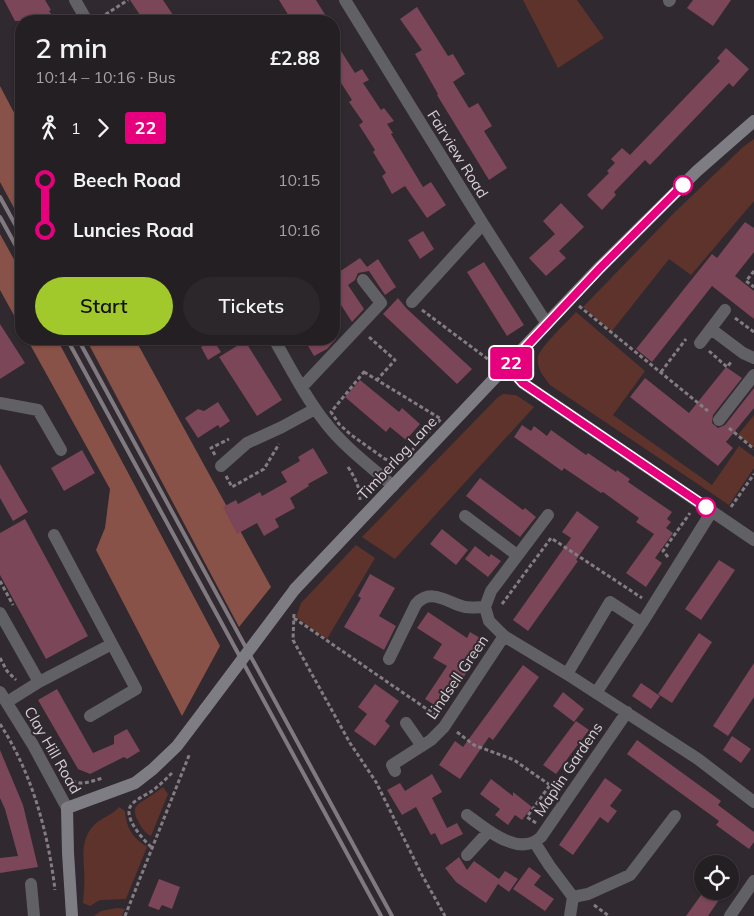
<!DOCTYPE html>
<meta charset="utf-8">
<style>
:root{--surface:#241f23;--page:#2c272b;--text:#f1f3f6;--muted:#a3a2a6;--line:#413d41;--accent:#a1c92b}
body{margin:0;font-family:Mulish,sans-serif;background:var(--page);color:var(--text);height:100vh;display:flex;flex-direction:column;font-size:19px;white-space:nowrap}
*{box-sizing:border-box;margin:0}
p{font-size:16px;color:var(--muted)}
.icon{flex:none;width:28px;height:28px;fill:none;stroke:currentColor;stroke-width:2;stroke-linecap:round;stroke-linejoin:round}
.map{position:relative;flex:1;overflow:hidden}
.side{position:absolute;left:15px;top:15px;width:325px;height:330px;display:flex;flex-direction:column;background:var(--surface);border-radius:20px;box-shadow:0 1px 4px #0004,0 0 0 1px var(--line)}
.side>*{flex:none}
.badge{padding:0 10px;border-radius:4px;font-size:18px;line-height:32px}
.controls{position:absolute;left:694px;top:855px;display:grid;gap:10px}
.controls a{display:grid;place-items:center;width:45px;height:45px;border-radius:50%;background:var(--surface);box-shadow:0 1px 4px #0004,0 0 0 1px var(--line);font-size:25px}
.map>.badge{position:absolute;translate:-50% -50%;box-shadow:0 0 0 2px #fff}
.legs{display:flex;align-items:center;gap:8px;height:55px;padding:0 20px;font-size:16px}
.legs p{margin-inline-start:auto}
.headline{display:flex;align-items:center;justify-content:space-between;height:85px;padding:0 20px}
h1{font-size:28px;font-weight:600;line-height:38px}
.action{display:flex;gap:10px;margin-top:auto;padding:10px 20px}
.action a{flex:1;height:58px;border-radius:30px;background:var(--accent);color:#111;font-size:20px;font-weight:600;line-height:58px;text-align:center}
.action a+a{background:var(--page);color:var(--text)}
ul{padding:0 20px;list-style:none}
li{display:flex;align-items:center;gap:18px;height:50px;font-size:19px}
li i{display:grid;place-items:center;width:8px;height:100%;margin:0 6px;background:currentColor}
li i::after{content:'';width:12px;height:12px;margin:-6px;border:4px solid;border-radius:50%;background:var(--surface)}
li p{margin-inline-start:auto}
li:first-child i{background:linear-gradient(#0000 50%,currentColor 0)}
li:last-child i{background:linear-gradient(currentColor 50%,#0000 0)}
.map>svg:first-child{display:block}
</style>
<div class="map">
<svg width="754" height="916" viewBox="0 0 754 916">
<rect width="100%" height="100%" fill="#30292f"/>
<path fill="#5e332c" d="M523,0H577L604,38L558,68Z
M754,139V201L691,275L669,259L612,331L583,307L675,212L743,147Z
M576,312L645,371L613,415L712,485L739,446L754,457V468L729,505L550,385C544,377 536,368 538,357C540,347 568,321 576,312Z
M503,394L516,395L534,407L395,559L362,537L497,398Z
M754,415V447L738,435Z
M356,545L375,558L327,639L296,617L301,603Z
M163,787L168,794L151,836C145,833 141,827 138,821C131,808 136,805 146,799C152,795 158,791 163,787Z
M119,807L125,811C126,828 133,838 147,847L126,899L100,900L90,906L83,903C84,891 85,879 84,868C83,851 82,838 94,825C102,817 113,815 119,807Z
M117,908L125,909L122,916H94L101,911Z"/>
<path fill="#895248" d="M0,86L21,126V221L0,182Z
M0,234L21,272V328L0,290Z
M27,339H57L220,646L182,716L96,550L105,528L110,489Z
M86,339H135L271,587L239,627Z"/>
<path fill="#7b4657" d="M4,0H45L51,10L49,11L56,21H15Z
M130,0H163L177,21H144Z
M279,0H316L329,21H292Z
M693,0H731L713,26L687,8Z
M417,7L448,56L453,54L465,74L453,82L469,108L478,103L492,126L484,131L507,168L489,180L437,95L438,94L415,54L422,50L400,19Z
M334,40L355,73L362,69L369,80L363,83L381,110L384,108L394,121L387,124L393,133L391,134L423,187L431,182L446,205L427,218L405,186L392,194L382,176L386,173L373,152L375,150L359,125L363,122L349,102L352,100L334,72Z
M726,48L749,69L733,87L729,83L650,165L645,160L614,192L616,195L602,210L587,195L609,173L607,171L615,163L611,159L622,148L630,155L720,61L717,58Z
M561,203L584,227L559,251L566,258L546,276L529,258L555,234L543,221Z
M745,222L754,228V252L735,276L754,291V319L712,286L652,362L636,349L712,254L717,258Z
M423,231L434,249L420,259L408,240Z
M360,258L367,267L378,259L396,287L385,295L369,271L358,273L355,280L348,285L364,309L352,322L334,294V263L339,272Z
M484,262L524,325L507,336L467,272Z
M398,298L406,308L472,369L457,384L383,314Z
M0,324L25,363L0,379Z
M304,339H336L327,349L314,356Z
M213,340L221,352L208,360L201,347Z
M245,341L282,400L257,416L219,357Z
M726,367L742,378L713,415L712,423L718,428L725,425L754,388V408L726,442L733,448L718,466L630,397L645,378L689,413Z
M360,380L399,412L402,408L420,424L406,440L390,427L386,432L345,397Z
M218,402L230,421L220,428L218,425L198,438L185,418L198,409L204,411Z
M522,425L531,431L534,426L547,436L551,430L586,455L588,453L616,472L617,470L630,479L628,482L672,512L667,519L671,522L666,528L673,533L655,558L662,563L646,587L626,573L654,534L636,522L639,518L603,492L601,493L564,468L562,471L514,437Z
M313,448L328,473L308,484L309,486L290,498L295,508L275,519L279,527L264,536L257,523L237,534L223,507L236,500L238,504L260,492L262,496L287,482L281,472L300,461L298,457Z
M82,450L95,473L64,491L51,468Z
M0,464L28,512L13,521L0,498Z
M480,478L523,510L525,508L536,517L520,537L466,496Z
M577,511L599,527L576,560L578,561L528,631L513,620L571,538L562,532Z
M25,519L88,636L46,659L0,575V533Z
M442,529L468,550L456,565L430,544Z
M475,546L489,557L491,554L501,561L488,577L465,559Z
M719,560L735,570L701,620L685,609Z
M370,574L395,588L379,616L396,626L384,650L344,627L361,598L358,596Z
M428,612L467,638L470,632L485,641L467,672L442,710L425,699L447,666L433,658L442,644L417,628Z
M699,633L712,642L672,703L658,694Z
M754,663V697L728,736L713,726Z
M523,665L539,677L493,740L489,737L460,779L439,765L455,741L463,747Z
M641,683L660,696L651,709L632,696Z
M375,684L399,701L385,721L390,726L375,746L354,731L367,714L358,707Z
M57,689L93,753L114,744V736L127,729L140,751L127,759L124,757L90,774L78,769L38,700Z
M563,692L584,709L574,722L553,706Z
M576,721L589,730L556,774L543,765Z
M732,736L751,749L741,763L723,750Z
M637,740L721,801L718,805L754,832V842L749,849L716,825L719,821L627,754Z
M0,750L23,805L38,867L0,873V858L18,856L5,809L0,798Z
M432,774L442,792L432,798L447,828L457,823L463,834L441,845L435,833L431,835L416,807L402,815L387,790L400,783L405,791Z
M605,778L622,790L610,806L617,811L608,823L600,817L573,855L559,845Z
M491,779L513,796V792L532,807L522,820L515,815L508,825L495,815L500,809L480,794Z
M459,857L467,870L474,861L499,879L505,871L518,879L509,892L498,884L486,903L456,882L445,868Z
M529,867L541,876L534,885L554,899L545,911L513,889Z
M159,879L180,887L172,909L162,905L159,910L148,906Z
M704,891H725L708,916H686Z"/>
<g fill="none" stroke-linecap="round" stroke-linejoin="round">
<path stroke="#837d83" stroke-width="3" stroke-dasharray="4 2.5" stroke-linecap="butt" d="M100,18L128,0
M754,271L746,281L754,287
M579,306L708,411
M422,310L493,363
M735,318L754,332
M369,337L395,360L377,380
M709,351L727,367L732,361
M364,372L441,419L403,460L397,462L385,459L350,434L339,424L331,412Z
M661,372L686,339
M729,428L754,449
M215,455L211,448L229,439
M348,467C355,478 360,487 360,500
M226,476L232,487L264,469L279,444
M731,507L754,474
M668,557L663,551L690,513
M0,581L13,605
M502,604L551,538L642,598
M294,614L293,640L350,743L376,782L422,875L445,916
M294,618L437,716
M0,658L7,671L16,680
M0,724C32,773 48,832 55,890
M457,732L474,745L514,760L557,790
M67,777C78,788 91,781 103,778
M536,823L527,817L550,785
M151,847C143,839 121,816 132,804C138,798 146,795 152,791C160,785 167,778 173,772
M594,905L609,916
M125,916L190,753"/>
<path stroke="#616064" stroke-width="12" d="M75,0L87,21
M345,0L483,224L547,324
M669,1L670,0
M412,302L483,224
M711,329L743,353L754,358
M274,339C290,367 305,397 325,422C344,447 370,466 393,486
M700,343L725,310
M507,366L523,383L754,540
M302,387L381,303L363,280
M0,403L38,410L61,450
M719,420L754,375
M221,466L247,443L282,427L315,409
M548,515L491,591L485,607L489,621L504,636L567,674L698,759L754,802
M465,516L517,555
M0,613L39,682L7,702
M389,659L416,604C431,587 448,603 465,607C471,608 479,607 485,607
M567,674L610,602L642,623
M39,682L112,644L54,535
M596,693L642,623L712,511
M90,716L136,689L112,644
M406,723L422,746
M395,771L392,765L431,740L444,727L504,636
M467,815C486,829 519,858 541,837L627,712
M535,843L549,865L573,897L570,916
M467,855L489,831
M31,884L34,916
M573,897L588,894L630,875L675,816
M730,916L754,881"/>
<path stroke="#616064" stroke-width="12" d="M0,692L33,745L67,808"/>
<path stroke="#7f7d84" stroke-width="12" d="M295,589L600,267L697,171L754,121
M72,916L68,853L67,808L135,783L153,769L177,746L205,709"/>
<path stroke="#807a80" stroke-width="4" d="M0,197L21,235
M0,217L21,255
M67,339L381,916
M78,339L392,916"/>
<path stroke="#7f7d84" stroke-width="12" d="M205,709L295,589"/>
</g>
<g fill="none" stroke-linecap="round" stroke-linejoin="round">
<g stroke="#fff" stroke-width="11">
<path id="line-1" d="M683,185L600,268L508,366L523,383L706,507"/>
</g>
<use href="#line-1" stroke="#e6007e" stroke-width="8"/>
</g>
<g fill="#fff" stroke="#e6007e" stroke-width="2.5">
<circle cx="683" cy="185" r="9"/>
<circle cx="706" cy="507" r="9"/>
</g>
<g text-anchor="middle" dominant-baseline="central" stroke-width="4" stroke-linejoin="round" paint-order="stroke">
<g font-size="15" fill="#d5d0d5" stroke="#30292f">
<text transform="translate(458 154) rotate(58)">Fairview Road</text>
<text transform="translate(397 458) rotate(-47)">Timberlog Lane</text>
<text transform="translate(457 677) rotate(-56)">Lindsell Green</text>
<text transform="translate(53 750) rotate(60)">Clay Hill Road</text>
<text transform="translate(568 769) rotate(-56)">Maplin Gardens</text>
</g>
</g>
</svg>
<div class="controls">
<a><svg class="icon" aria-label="locate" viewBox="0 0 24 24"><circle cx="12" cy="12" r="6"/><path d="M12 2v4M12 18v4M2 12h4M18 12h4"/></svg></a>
</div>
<b class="badge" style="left:511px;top:363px;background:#e6007e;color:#fff">22</b>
<section class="side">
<div class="headline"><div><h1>2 min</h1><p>10:14 – 10:16 · Bus</p></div><b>£2.88</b></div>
<div class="legs"><svg class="icon" aria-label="walk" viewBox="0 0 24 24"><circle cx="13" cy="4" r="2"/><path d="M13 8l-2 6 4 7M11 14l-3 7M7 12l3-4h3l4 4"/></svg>1<svg class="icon" aria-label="forward" viewBox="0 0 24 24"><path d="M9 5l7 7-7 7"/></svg><b class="badge" style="background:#e6007e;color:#fff">22</b></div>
<ul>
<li><i style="color:#e6007e"></i><b>Beech Road</b><p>10:15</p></li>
<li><i style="color:#e6007e"></i><b>Luncies Road</b><p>10:16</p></li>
</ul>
<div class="action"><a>Start</a><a>Tickets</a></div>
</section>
</div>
